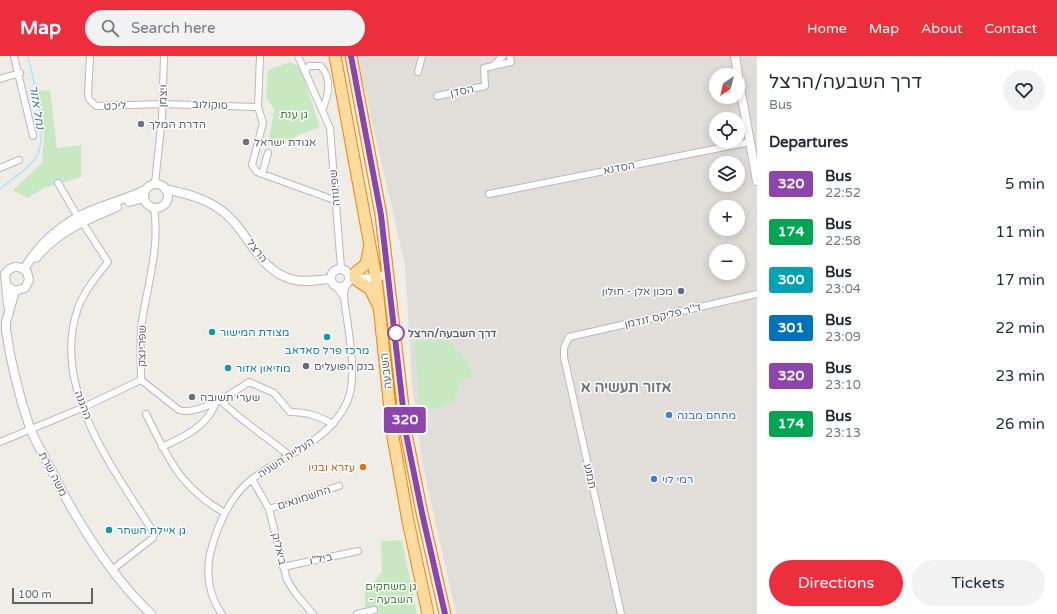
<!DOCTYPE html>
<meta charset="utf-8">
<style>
:root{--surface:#fff;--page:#f2f2f3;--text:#1f2937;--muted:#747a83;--accent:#ed2f3d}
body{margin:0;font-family:"Varela Round","Noto Sans Hebrew",sans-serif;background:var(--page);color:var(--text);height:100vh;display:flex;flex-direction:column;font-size:15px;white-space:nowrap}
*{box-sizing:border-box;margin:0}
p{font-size:13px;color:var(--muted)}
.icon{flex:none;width:22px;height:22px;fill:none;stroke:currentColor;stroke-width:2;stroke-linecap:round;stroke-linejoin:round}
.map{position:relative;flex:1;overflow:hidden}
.side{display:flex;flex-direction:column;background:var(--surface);width:300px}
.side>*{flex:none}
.badge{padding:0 8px;border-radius:3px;font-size:14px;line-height:26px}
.needle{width:26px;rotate:215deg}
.controls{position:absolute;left:709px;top:12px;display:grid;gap:8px}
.controls a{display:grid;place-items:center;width:36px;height:36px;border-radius:50%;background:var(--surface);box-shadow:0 2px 10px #0003;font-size:20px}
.scale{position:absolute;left:12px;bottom:10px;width:81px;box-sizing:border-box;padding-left:4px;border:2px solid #5d6367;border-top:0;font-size:11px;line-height:14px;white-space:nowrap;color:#5d6367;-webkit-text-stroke:3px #fff;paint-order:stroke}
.map>.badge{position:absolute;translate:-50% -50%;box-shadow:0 0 0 2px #fff}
h2{padding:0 12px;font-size:15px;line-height:36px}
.round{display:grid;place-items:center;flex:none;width:42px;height:42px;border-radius:21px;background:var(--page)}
.summary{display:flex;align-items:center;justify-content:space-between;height:68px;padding:0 12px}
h1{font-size:19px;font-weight:600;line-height:30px}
.button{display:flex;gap:8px;margin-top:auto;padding:8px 12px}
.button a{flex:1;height:46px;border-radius:24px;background:var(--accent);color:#fff;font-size:16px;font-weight:600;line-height:46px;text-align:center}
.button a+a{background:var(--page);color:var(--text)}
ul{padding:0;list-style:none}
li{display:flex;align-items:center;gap:12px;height:48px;padding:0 12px}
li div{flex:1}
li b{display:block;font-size:15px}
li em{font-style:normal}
li .badge{min-width:44px;font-weight:700;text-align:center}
header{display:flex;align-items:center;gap:24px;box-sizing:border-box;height:56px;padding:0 20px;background:var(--accent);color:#fff}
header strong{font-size:19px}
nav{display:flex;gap:22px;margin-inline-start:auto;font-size:14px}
.search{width:280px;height:36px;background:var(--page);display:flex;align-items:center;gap:10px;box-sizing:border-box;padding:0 14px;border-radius:22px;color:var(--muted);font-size:15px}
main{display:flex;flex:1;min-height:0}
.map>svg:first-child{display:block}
</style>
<header>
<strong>Map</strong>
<div class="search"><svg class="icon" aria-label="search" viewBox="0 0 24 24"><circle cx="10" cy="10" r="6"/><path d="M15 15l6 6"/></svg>Search here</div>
<nav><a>Home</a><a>Map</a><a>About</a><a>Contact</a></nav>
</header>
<main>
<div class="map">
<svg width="757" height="558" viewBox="0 0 757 558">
<rect width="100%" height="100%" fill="#f0ece6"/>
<path fill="#e1deda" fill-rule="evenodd" d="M357,0H757V558H456L422,406L412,327L405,209ZM716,19H738V41H716ZM716,63H738V85H716ZM716,107H738V129H716ZM716,151H738V173H716ZM716,195H738V217H716Z"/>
<path fill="#c8e8c2" d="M290,6L300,11L320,71L298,79L283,87L269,84L274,53L266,41L268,14Z
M50,34L57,92L81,89V121L44,132L27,142L13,134L42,107L44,78L37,35Z
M447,283L465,302L473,319L460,326L454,346L440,352L420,353L414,286Z
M402,484L417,558H365V536L382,516L381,485Z"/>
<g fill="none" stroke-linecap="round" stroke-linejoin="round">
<path stroke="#a7e6ff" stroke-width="1.5" d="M0,133C12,123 25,115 35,103C51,82 33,25 28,0"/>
<g stroke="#b6b9bd" stroke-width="8">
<path id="minor" d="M14,0L33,80
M90,0L88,38L89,43L96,50L163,48L258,51
M260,0L258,51L263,67L252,109L257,116L337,145
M298,0L330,72L341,212
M493,10L503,0
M305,15L309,10H321C332,24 329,39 322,54
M418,16L422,0
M0,23L20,17
M437,40L485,30L484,12L511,6L510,0
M0,112L19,104
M262,118L268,97
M58,127L78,161
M155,127L162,62L164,0
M489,138L750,86
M82,166L108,206C97,220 84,235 78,252C50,331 114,414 154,477L153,482L113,513
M336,230L343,240
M141,324L179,354C198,360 233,337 249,326L274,337L290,356C307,356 318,360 333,368
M220,344C241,365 267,381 290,400
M146,358C168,402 180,432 225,457
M0,386L82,352L141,324C141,305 139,284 142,265C148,227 160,190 154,152
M162,391C184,381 208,370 216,346
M252,423L269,453L287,524L296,538L313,558
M269,453L339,430
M283,511L358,495
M222,558C209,541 206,518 210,498C217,470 229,441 252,423C285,398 329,386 347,346C359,320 347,270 344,241L345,229
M357,558L374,554
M621,558L564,301V292L569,281L757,238"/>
</g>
<g stroke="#b6b9bd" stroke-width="10">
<path id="tertiary" d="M735,0L738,19
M738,20L757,125
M144 140a12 12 0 1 1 24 0a12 12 0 1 1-24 0Z
M165,133C188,138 209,143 227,159C249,178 260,215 291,223C303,227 318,224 330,223
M129,146L144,142
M36,202C57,176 87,163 117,151
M331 222a9 9 0 1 1 18 0a9 9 0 1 1-18 0Z
M24,213C40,187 64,165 93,154C110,147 128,142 145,134
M354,223L376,222L389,217
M7,230L15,235L25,232L29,224L27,216C19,208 11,210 5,218L8,249
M15,235L6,266V274C11,308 19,340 30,372C35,385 43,398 49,410C75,462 109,518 151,558"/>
</g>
<g stroke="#f68300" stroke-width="13">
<path id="trunk" d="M335,0L376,222L393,381L408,465L428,558
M351,0L381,159L406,377L422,457L445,558
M355,217L366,208L369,193
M355,223L370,233L377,247"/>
</g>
<use href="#minor" stroke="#fff" stroke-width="6"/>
<use href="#tertiary" stroke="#fff" stroke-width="8"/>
<use href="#trunk" stroke="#ffdb9d" stroke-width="11"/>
</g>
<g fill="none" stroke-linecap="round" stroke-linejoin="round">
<g stroke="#fff" stroke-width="9">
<path id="line" d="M351,0L381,159L406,378L422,457L445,558"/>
</g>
<use href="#line" stroke="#8e44ad" stroke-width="6"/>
</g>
<g fill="#6b7280" stroke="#fff" stroke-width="1.5">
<circle cx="141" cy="68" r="4"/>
<circle cx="246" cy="86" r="4"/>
<circle cx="192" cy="341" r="4"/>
</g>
<g fill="#5c6f8a" stroke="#fff" stroke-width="1.5">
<circle cx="681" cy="235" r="4"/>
<circle cx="306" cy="310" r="4"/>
</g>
<g fill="#0f9aa8" stroke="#fff" stroke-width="1.5">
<circle cx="212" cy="276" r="4"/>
<circle cx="327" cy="281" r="4"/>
<circle cx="228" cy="312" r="4"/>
<circle cx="109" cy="474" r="4"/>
</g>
<circle fill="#fff" stroke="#8e44ad" stroke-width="2" cx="396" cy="277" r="8"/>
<g fill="#3f7fe0" stroke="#fff" stroke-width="1.5">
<circle cx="669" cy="359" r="4"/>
<circle cx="654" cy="423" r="4"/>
</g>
<circle fill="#e8710a" stroke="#fff" stroke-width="1.5" cx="363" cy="411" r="4"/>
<g text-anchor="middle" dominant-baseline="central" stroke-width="3" stroke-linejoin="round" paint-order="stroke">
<g font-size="11" fill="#5d6367" stroke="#fff">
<text transform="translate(462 35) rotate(-11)">הסדן</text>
<text transform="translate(163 40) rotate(-88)">ויצמן</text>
<text transform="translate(210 49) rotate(2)">סוקולוב</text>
<text transform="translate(115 50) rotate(-2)">ליכט</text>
<text transform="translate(619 112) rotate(-11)">הסדנא</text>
<text transform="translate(335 132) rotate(-95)">שפינוזה</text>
<text transform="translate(257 195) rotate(53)">הרצל</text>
<text transform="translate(663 260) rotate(-13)">ד''ר פליקס זנדמן</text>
<text transform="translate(142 290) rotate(-89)">שפרינצק</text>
<text transform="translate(386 315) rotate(-96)">השבעה</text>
<text transform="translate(83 349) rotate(69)">ההגנה</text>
<text transform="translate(286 402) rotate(-33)">העלייה השניה</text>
<text transform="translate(53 418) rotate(63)">משה שרת</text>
<text transform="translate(590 420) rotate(78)">תמנע</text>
<text transform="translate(304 442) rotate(-18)">החשמונאים</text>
<text transform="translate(279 493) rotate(76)">ביאליק</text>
<text transform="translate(321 503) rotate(-13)">ביל"ו</text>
</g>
<g font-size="11" fill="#3a8132" stroke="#fff">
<text x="294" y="58">גן ענת</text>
<text x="391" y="530">גן משחקים<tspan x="391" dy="13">- השבעה</tspan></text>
</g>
<g font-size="11" fill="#5b616d" stroke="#fff" text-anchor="start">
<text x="149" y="68">הדרת המלך</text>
<text x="254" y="86">אגודת ישראל</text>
<text x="200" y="341">שערי תשובה</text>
</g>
<g font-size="11" fill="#4e5e75" stroke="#fff" text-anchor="end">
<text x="673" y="235">מכון אלן - חולון</text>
<text x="314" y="310" text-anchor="start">בנק הפועלים</text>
</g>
<g font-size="11" fill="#0d838f" stroke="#fff" text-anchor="start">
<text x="220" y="276">מצודת המישור</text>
<text x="327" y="294" text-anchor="middle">מרכז פרל סאדאב</text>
<text x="236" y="312">מוזיאון אזור</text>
<text x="117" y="474">גן איילת השחר</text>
</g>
<g font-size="11" font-weight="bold" fill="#5d6367" stroke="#fff" text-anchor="start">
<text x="408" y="277">דרך השבעה/הרצל</text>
</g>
<g font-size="11" fill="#366cbe" stroke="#fff" text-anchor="start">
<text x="677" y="359">מתחם מבנה</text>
<text x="662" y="423">רמי לוי</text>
</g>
<g font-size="11" fill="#c56008" stroke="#fff" text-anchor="end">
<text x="355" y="411">עזרא ובניו</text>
</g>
<g font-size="12" font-style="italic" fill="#3b7da3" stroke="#fff">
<text transform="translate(37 51) rotate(81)">נחל אזור</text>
</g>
<g font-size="15" font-weight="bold" fill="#6e7579" stroke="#fff">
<text x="626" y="331">אזור תעשיה א</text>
</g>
</g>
</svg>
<div class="controls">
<a><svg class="needle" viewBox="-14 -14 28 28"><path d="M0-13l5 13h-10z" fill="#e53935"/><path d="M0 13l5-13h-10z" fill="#747a83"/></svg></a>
<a><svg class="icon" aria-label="locate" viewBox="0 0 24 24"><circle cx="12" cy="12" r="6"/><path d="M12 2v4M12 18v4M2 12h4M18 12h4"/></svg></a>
<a><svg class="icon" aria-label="layers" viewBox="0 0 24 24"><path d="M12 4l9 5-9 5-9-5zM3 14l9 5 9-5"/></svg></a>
<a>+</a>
<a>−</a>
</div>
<div class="scale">100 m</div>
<b class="badge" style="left:405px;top:364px;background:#8e44ad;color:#fff">320</b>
</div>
<section class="side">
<div class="summary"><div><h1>דרך השבעה/הרצל</h1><p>Bus</p></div><a class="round"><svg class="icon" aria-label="heart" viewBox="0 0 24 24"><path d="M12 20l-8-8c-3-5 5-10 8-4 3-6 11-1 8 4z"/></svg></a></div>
<h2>Departures</h2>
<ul>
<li><span class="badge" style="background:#8e44ad;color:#fff">320</span><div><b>Bus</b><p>22:52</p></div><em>5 min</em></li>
<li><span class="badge" style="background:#00a651;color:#fff">174</span><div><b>Bus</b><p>22:58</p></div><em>11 min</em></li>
<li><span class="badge" style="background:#00a3b4;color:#fff">300</span><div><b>Bus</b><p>23:04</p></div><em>17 min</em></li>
<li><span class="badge" style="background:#0072bc;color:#fff">301</span><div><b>Bus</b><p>23:09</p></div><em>22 min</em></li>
<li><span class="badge" style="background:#8e44ad;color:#fff">320</span><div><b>Bus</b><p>23:10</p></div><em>23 min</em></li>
<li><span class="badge" style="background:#00a651;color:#fff">174</span><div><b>Bus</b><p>23:13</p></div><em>26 min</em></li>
</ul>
<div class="button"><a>Directions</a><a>Tickets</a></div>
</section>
</main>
